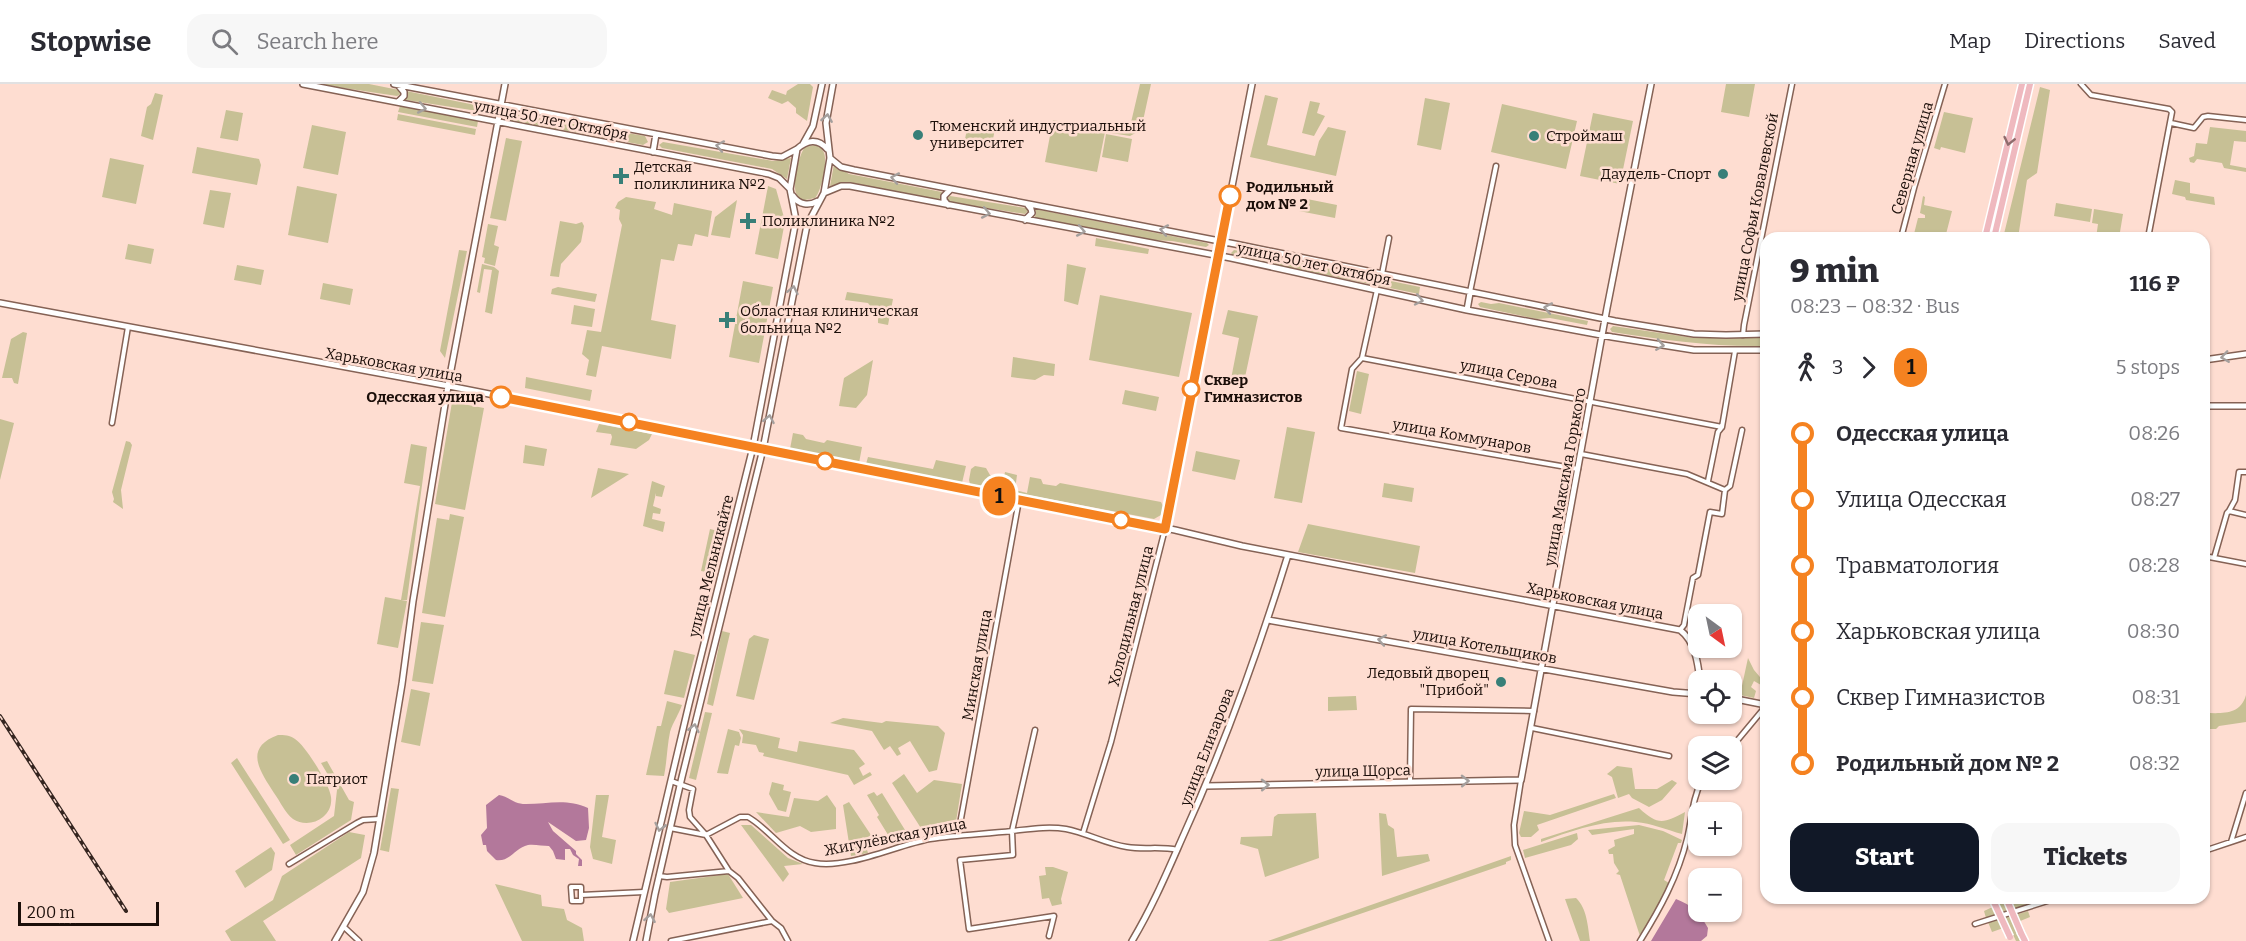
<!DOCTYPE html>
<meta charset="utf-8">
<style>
:root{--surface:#fff;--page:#f7f7f7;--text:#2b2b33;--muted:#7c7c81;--line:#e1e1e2;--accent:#111827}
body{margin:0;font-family:Bitter,serif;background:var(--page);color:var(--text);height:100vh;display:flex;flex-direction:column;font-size:22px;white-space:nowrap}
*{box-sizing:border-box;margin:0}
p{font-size:20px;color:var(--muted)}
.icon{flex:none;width:33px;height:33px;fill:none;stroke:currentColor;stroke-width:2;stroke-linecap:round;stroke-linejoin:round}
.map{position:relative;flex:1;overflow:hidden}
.details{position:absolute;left:1760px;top:148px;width:450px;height:672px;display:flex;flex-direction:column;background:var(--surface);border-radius:18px;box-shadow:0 2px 4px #0004}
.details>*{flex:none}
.badge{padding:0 12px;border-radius:20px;font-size:21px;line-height:39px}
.needle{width:39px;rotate:147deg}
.tools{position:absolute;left:1688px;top:520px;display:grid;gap:12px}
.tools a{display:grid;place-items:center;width:54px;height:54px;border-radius:12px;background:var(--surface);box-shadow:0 2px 4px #0004;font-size:30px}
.scale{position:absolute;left:18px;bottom:15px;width:141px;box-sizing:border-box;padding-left:6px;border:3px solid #1b0e09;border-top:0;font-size:16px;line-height:21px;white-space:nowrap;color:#1b0e09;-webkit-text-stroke:4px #feddd1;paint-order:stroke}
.map>.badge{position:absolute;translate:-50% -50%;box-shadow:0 0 0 3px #fff}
.legs{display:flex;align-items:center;gap:9px;height:66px;padding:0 30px;font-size:20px}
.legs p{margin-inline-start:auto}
.overview{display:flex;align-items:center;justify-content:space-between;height:102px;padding:0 30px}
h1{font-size:33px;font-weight:800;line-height:45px}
.button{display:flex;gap:12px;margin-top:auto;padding:12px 30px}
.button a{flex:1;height:69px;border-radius:18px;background:var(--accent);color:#fff;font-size:24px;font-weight:800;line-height:69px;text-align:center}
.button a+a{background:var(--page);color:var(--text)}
ul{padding:0 30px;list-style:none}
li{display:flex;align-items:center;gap:21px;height:66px;font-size:22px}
li i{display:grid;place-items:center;width:9px;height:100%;margin:0 8px;background:currentColor}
li i::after{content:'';width:15px;height:15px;margin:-8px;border:4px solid;border-radius:50%;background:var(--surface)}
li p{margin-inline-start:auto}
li:first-child i{background:linear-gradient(#0000 50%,currentColor 0)}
li:last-child i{background:linear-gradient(currentColor 50%,#0000 0)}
header{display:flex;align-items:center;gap:36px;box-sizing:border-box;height:84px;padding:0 30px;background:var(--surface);border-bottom:2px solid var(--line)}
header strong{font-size:28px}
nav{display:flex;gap:33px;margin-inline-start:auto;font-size:21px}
.search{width:420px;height:54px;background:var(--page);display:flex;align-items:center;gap:15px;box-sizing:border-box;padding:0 21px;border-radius:18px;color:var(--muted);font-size:22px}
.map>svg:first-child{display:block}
</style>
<header>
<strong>Stopwise</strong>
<div class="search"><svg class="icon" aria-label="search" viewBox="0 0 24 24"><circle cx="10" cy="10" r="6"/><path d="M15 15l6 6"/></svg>Search here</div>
<nav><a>Map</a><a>Directions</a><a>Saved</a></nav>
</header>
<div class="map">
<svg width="2246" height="857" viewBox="0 0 2246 857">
<rect width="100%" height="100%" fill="#feddd1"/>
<path fill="#c7c095" d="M317,0H369L399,6L401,10L397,12Z
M798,0H810L813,3L807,37L796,29V24L788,17L782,20L768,14L772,6L786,11L787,7Z
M1140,0H1151L1141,46L1130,52L1105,48L1097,88L1045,78L1053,36L1087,43L1090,48L1095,49L1105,42L1129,47Z
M1726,0H1755L1749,33L1721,28Z
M2040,3L2050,6L2037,89L2027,96L2018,154H2003Z
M406,7L485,23L487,26L484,28L406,16Z
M155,9L163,11L153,56L141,52L147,23L151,20Z
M1265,11L1278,14L1267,61L1315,72L1319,57L1328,43L1346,47L1336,92L1250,73Z
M1425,14L1450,19L1441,66L1417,61Z
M1310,17L1320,19L1317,29L1325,32L1314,52L1302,49Z
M1502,20L1577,37L1566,85L1491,68Z
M400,22L478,37L477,43L398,28Z
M226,26L243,29L238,57L220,54Z
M1944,28L1973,34L1965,69L1941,63L1940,66L1934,64Z
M508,29L645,52L648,58L643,61L507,36L505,32Z
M1593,29L1633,37L1620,100L1580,92Z
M398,30L476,45L475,51L397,36Z
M968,40L995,45L991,65L964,60Z
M312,41L346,48L338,91L303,84Z
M2210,43L2246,47V58L2234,57L2230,81L2246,84V88L2224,84L2222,79L2197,75L2194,79L2190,78L2189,74L2194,72L2196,59L2207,60Z
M1106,50L1132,55L1128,78L1102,73Z
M506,54L522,57L506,137L490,134Z
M663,58L773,77L791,74L787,95L772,85L662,64L659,61Z
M815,61C819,63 821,63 823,67C829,75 821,108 815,114L805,116C801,115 799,115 797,111C791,103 799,70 805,63Z
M197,63L259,75L261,81L257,101L192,89Z
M110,74L144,81L136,120L102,113Z
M834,80L849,90L942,108L939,116L848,98L830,102Z
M2175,96L2190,99V109L2214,113L2215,121L2186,116L2185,113L2172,110Z
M297,102L337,110L328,159L288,151Z
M768,102L776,105L785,137L778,175L755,170Z
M210,106L231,109L224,144L203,140Z
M950,112L1026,124L1028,127L1025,130L949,118L946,115Z
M1923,112L1925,113L1924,121L1952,127L1945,154H1913L1918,134H1925V131L1920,129Z
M626,113L656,118L654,125L672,131L674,119L712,127L708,153L695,150L692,162L678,160L674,177L661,175L651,236L676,241L671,275L602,262L596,293L586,291L589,276L582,270L587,246L601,248L622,141L619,135L620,126L615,124L618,118Z
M1302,114L1337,121L1335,134L1299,127Z
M737,116L730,154L711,151L715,133Z
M2056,119L2092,125L2090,138L2054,132Z
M1035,125L1207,159L1209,161L1206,163L1172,157L1150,156L1034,134L1036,130Z
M2094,125L2123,130L2119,154H2096L2098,140L2092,139Z
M560,137L576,140L582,138L584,142L581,158L561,180L559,193L550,192Z
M488,140L498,142L494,161L499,163L495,182L484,179L485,174L482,173Z
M1096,154L1149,165L1148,170L1095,162Z
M128,160L154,165L151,180L125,175Z
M459,166L467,167L445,274L440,267Z
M1234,166L1284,175L1420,203L1419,210L1233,172L1231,169Z
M482,180L494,183L499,187L492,230L485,228L492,186L484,185L480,209L477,208Z
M1067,180L1086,184L1078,221L1064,217Z
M237,181L264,186L261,201L234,196Z
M743,197L773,203L759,279L729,273Z
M323,199L353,205L350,221L320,215Z
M558,203L597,210L595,218L551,210L552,205Z
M847,208L893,215L888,241L878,239V233L868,219L845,216Z
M1100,211L1192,229L1179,293L1089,276Z
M1481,218L1491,220L1499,219L1588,237L1587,241L1550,234L1537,235L1480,223L1478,220Z
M574,221L595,225L592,243L571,240Z
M1228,226L1258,232L1244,298L1231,295L1239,254L1222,250Z
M1613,242L1694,254H1765V262C1713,263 1663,256 1612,248L1610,245Z
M23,248L27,249L18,300L14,299L12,294H2L11,255Z
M1013,273L1055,280L1054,292L1044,291L1035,296L1011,293Z
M873,276L867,311L856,324L839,322L844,294Z
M1357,287L1369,290L1361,330L1349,327Z
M526,293L592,306L590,317L525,304Z
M1125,306L1159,313L1156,327L1122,320Z
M452,318L484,324L465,426L435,420Z
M0,335L14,339L0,396Z
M599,340L652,350L649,356L636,365L610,361L612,353L611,350L596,348Z
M1287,343L1315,348L1302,419L1274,414Z
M793,349L803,351L806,355L824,359L827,356L862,363L859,379L790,365Z
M126,357L130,358L132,361L121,406L123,425L113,418L114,415L112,408Z
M411,360L427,363L407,516H401L407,517L398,564L377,560L385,513L401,516L420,402L404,399Z
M525,361L547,365L544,382L523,379Z
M1196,367L1240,376L1235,396L1192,387Z
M868,373L933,385L936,376L966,382L962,399L866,380Z
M975,382L986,384L990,391L1004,393L1005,388L1017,391L1015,406L1027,409L1030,393L1041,395L1043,400L1056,402L1060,399L1161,418L1163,422L1161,431L1154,435L970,400L969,396L971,385Z
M598,384L629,390L591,414Z
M652,397L665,402L662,413L656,412V409L653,422L661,425L660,430L653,429L652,435L665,438L663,448L643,442Z
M1384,399L1414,404L1412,418L1382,413Z
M450,430L464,433L445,533L422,529L437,434L449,436Z
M1308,440L1420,462L1415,489L1298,468Z
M710,445L722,448L712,489L701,487Z
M421,538L444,541L433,600L412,597Z
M722,547L730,549L713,622L707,620Z
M754,551L769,555L754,616L736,612L749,555Z
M674,566L695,571L684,614L664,610Z
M1748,574L1754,586L1765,599L1761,601L1754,597L1751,603L1756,607L1754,614L1740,611Z
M411,605L430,609L420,662L401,658Z
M2246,611V638L2219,642L2216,645H2204V629C2221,629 2240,632 2246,611Z
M1356,612L1357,626L1328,627V613Z
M667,617L682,621C679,630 673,638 670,648C667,663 667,677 664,692L646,691L657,642H661Z
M705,628L712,629L696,696L689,694Z
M843,634L882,639L886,637L938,642L945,649L937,686L929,688L910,657L898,664L901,670L897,672L890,662L884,666L872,647L830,639Z
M728,645L739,648L741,654L739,662L735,661L728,690L717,689Z
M739,645L780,654L778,664L797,668L799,657L854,666L865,680L859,684L863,692L870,688L872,691L854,701L848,691L763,672L764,669L759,668L756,661L742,659L743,651Z
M278,651C284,651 290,651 295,655C305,661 330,701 331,713C332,721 329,728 323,733C315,740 302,741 293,735C285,729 280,717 274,709C260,687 243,664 278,651Z
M237,674L290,756L283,760L231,679Z
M327,677L349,716L354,718L351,736L296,771L290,761L334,732L337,706L321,679Z
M1617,682L1632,684L1635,705H1657L1672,696L1677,699L1662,716L1649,723L1632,714L1629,710L1618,714L1612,693L1607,690Z
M904,690L917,709L934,696L962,700L954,750L926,752L892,699Z
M772,698L784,701L783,706L791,708L786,728L778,726L769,710Z
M391,704L399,705L389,768L380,766Z
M874,708L877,712L882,709L910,754L895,762L877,733L879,731L867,711Z
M1614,710L1616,714L1537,741L1539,746L1531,753H1521L1519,749L1524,727L1550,731Z
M596,711H609L602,753L616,756L612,780L593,775L590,763Z
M827,711L836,724V745L811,748L800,742L776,749L756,728L789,733L794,714L818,717Z
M849,718L871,751L864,756L868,769L851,772L843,721Z
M1639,724C1658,742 1664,739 1685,728L1682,750C1667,746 1651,739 1636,738C1603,735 1572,747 1541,758V755Z
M1316,729L1319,774L1265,793L1258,765L1240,760L1241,753L1272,752L1274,733L1278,730Z
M1379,729L1386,730L1388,741L1394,745L1397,773L1428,770L1430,777L1382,792Z
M741,741H751L788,774L803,780L784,782L789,790L783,798Z
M1639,741L1663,747L1682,756L1681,759H1678L1664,796L1669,799L1658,824L1640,852L1620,791L1616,790L1619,787L1614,779L1613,770H1609L1608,766L1615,762L1614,756L1634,750V745L1592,751L1588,746Z
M349,748L365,751L361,774L263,837L276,857H231L225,847L273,816L282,792Z
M1577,749L1578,755L1571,761L1525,774L1523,766Z
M271,763L275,769L272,786L245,804L235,787Z
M1511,772V776L1506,778V780L1281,857H1268Z
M1045,783H1053L1068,788L1061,815L1062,820L1052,822L1049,814L1042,815L1039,792L1046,791Z
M728,790L743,814L669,829L666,825L670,798Z
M495,800L541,811L542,822L564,825L567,836L582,844L584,857H522Z
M1576,814C1587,824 1588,843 1590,857H1580L1565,815Z
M1997,815H2001L2003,819L2013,815H2022L2025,821L2007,828L2009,833L2028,827L2030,833L2013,840L2020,857H2016L2009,842L1992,848L1988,838L2005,833L2003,829L1986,834L1984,827L1999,820Z"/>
<path fill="#b3789b" d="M499,711C510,713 513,720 526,720C547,720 567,714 588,724L589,744L586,756L576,757L548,738L553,747L576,767V770L582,776V782H578L579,775L573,771L570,765H565V776L556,775L553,767L549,762C543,762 534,760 528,761C515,764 510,778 496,776L487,767L486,761H483L481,751L487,744L486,721Z
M1676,815C1692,821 1700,830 1708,844L1707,852L1701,857H1651Z"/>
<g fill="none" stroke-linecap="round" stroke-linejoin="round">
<g stroke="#856255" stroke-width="7">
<path id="street" d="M2081,0L2091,11L2169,25L2172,28L2148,154
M2171,39L2194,44L2203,33L2208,32L2246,36
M1901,154L1914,104L1945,0
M1382,190L1389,154
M1377,206L1362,274L1352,285L1341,344L1578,385
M1470,208L1496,82
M1743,251L1744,241L1792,0
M1362,274L1722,343
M112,339L128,243
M1581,370L1687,390L1725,406
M1708,397L1718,348L1722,343L1735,267
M2229,427L2235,416L2239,388H2246
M2204,472L2246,480
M2214,474L2227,429L2229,427L2246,431
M1680,546L1684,541L1693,494L1698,491L1710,428L1722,430L1725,406L1730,402L1742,346
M1532,644L1669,672
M1035,646L1012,747L1013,771L960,776L969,845L1054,832L1049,852
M1731,664L1766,622
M1521,696L1514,741L1515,761L1549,857
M671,697L693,705L689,726L690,733L706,751L729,787L738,794L772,837L781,844L788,857
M1410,698L1411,625L1534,627
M670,744L706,751L740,733H748C771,746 787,775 815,779C848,785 897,761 930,755C957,751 985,750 1012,747C1030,745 1048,742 1066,745C1087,749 1106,760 1127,763C1144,766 1161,762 1177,766
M1083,749L1111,658L1165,445
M958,751L1019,416
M2231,758L2246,709
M2204,767L2246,753
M289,780L357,739L363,736L379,735
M659,792L667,793L729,787
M581,811V817H572L571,803H581V811L644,808
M1975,840L2057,814
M344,843L359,857
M671,857L772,837
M1640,857C1660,825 1678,792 1687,755C1692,735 1692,715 1702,696"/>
</g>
<g stroke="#856255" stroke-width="8">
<path id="secondary" d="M303,0L769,90L779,94L790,105
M394,0L772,72L782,73L797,65
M398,18L404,12V8L398,1
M803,60L813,42L822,0
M653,68L656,50
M830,74L841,83L854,86L1235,160L1615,237L1694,250L1726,251L1766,250
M824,109L841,102H850L1231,174L1467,226L1612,253L1694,266H1766
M793,112C799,121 809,122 818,117
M948,121L944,116V112L950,106
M1025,136L1032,129L1031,125L1027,120
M0,219L449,302L1175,446L1242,462L1680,546C1695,557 1698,579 1700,597
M1467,226L1470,209
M2204,276L2246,270
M2204,322H2246
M1165,445L1252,0
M1268,536L1673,608L1698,610
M1731,614L1766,621
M1206,702L1521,696L1607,224L1651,0
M335,857L363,808L374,769L402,600L413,517L448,302L505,0
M633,857L689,620L753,363L796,136L790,105L797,65C807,56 818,54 827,65
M646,857L655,810L682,693L763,365L807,141L824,109L830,74L826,39L833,0
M1132,857C1153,822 1168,786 1184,750C1225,660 1259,565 1288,471"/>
</g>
<g stroke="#fff" stroke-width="9">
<path id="primary" d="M1985,154L2022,0
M1994,154L2030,0
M2021,849L2025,857"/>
</g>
<use href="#street" stroke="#fff" stroke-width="4"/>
<use href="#secondary" stroke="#fff" stroke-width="5"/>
<use href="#primary" stroke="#efb9bf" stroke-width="6"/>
<g stroke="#352520" stroke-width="4">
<path id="rail" d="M0,632L126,827"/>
</g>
<use href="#rail" stroke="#feddd1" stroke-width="1.5" stroke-dasharray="4.5" stroke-linecap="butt"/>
<g stroke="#fff" stroke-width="9" stroke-linecap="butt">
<path id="primary-bridge" d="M1992,814L2010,853
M2006,814L2021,849"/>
</g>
<use href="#primary-bridge" stroke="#efb9bf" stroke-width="6"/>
</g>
<defs><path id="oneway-chevron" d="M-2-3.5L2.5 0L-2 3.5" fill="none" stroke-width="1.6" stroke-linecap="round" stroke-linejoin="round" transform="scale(1.5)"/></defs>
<g stroke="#a49f9d">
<use href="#oneway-chevron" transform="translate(422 24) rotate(11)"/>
<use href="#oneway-chevron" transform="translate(827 34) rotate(-81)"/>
<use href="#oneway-chevron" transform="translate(720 62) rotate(-169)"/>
<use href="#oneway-chevron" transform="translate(895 94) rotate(-169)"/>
<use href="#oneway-chevron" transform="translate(986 129) rotate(11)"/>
<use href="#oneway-chevron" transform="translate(1164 146) rotate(-169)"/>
<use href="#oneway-chevron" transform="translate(1081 147) rotate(11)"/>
<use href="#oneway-chevron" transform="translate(793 206) rotate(-78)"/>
<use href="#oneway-chevron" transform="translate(1419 216) rotate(12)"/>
<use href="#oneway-chevron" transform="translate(1548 224) rotate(-169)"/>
<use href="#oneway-chevron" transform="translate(1660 261) rotate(9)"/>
<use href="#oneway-chevron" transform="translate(2225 273) rotate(172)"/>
<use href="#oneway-chevron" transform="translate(769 335) rotate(-79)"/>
<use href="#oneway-chevron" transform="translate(1382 556) rotate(-170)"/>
<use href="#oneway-chevron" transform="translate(694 644) rotate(-77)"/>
<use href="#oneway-chevron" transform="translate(1465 697) rotate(-1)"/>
<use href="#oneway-chevron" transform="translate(1265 701) rotate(-1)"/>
<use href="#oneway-chevron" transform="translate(660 743) rotate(103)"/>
<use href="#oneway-chevron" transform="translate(650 834) rotate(-80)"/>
</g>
<use stroke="#906c6d" href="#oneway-chevron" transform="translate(2009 57) rotate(103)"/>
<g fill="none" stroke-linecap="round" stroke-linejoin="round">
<g stroke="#fff" stroke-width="14">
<path id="line-1" d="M501,313L1165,445L1230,112"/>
</g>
<use href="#line-1" stroke="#f58220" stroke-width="9"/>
</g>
<g fill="#387f78" stroke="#feddd1" stroke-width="2">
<circle cx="918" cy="51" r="6"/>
<circle cx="1534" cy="52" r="6"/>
<circle cx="1723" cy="90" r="6"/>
<path d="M618 83h6v6h6v6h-6v6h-6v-6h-6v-6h6z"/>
<path d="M745 128h6v6h6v6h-6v6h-6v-6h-6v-6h6z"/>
<path d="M724 227h6v6h6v6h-6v6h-6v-6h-6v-6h6z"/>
<circle cx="1501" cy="598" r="6"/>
<circle cx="294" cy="695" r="6"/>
</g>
<g fill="#fff" stroke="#f58220" stroke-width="3">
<circle cx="1230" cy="112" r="10"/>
<circle cx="1191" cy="305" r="8"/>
<circle cx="501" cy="313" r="10"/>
<circle cx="629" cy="338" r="8"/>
<circle cx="825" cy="377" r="8"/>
<circle cx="1121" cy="436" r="8"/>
</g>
<g text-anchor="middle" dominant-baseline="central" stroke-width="5" stroke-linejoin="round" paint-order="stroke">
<g font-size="15" fill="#1b0e09" stroke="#feddd1">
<text transform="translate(551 36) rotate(11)">улица 50 лет Октября</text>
<text transform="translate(1912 74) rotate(-74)">Северная улица</text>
<text transform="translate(1755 123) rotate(-79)">улица Софьи Ковалевской</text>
<text transform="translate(1314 180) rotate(12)">улица 50 лет Октября</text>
<text transform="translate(394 281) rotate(10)">Харьковская улица</text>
<text transform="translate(1509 290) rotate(11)">улица Серова</text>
<text transform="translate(1462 352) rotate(10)">улица Коммунаров</text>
<text transform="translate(1565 393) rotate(-80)">улица Максима Горького</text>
<text transform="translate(711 482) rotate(-76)">улица Мельникайте</text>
<text transform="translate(1595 517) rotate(11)">Харьковская улица</text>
<text transform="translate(1131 532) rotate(-76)">Холодильная улица</text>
<text transform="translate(1485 562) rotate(10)">улица Котельщиков</text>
<text transform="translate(977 581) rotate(-80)">Минская улица</text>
<text transform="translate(1207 663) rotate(-69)">улица Елизарова</text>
<text transform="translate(1363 687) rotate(-1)">улица Щорса</text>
<text transform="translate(895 753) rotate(-11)">Жигулёвская улица</text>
</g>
<g font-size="15" fill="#1b0e09" stroke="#feddd1" text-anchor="start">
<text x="930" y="42">Тюменский индустриальный<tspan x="930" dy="17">университет</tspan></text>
<text x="1546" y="52">Строймаш</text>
<text x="634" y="83">Детская<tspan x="634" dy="17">поликлиника №2</tspan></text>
<text x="1711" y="90" text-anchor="end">Даудель-Спорт</text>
<text x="762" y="137">Поликлиника №2</text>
<text x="740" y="227">Областная клиническая<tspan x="740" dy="17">больница №2</tspan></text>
<text x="1489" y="589" text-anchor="end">Ледовый дворец<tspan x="1489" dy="17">"Прибой"</tspan></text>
<text x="306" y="695">Патриот</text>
</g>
<g font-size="15" font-weight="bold" fill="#1b0e09" stroke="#feddd1" text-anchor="start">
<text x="1246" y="103">Родильный<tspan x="1246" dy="17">дом № 2</tspan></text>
<text x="1204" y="296">Сквер<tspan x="1204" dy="17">Гимназистов</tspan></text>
<text x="484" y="313" text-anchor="end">Одесская улица</text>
</g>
</g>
</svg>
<div class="tools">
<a><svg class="needle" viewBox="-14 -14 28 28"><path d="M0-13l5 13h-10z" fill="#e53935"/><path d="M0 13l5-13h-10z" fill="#7c7c81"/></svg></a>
<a><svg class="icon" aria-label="locate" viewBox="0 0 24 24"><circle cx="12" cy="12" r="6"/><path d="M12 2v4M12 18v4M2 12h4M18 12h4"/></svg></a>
<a><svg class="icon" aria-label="layers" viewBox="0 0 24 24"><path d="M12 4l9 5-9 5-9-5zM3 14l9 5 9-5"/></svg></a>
<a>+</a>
<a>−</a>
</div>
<div class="scale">200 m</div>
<b class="badge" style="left:999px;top:412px;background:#f58220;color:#111">1</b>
<section class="details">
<div class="overview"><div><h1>9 min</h1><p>08:23 – 08:32 · Bus</p></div><b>116 ₽</b></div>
<div class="legs"><svg class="icon" aria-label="walk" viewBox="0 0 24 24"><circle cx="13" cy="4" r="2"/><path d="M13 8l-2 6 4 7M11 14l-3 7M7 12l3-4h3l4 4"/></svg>3<svg class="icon" aria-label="forward" viewBox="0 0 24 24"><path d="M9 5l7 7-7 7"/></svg><b class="badge" style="background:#f58220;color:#111">1</b><p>5 stops</p></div>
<ul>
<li><i style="color:#f58220"></i><b>Одесская улица</b><p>08:26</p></li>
<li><i style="color:#f58220"></i><span>Улица Одесская</span><p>08:27</p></li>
<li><i style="color:#f58220"></i><span>Травматология</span><p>08:28</p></li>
<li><i style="color:#f58220"></i><span>Харьковская улица</span><p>08:30</p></li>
<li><i style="color:#f58220"></i><span>Сквер Гимназистов</span><p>08:31</p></li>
<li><i style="color:#f58220"></i><b>Родильный дом № 2</b><p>08:32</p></li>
</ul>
<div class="button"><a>Start</a><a>Tickets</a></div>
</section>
</div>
